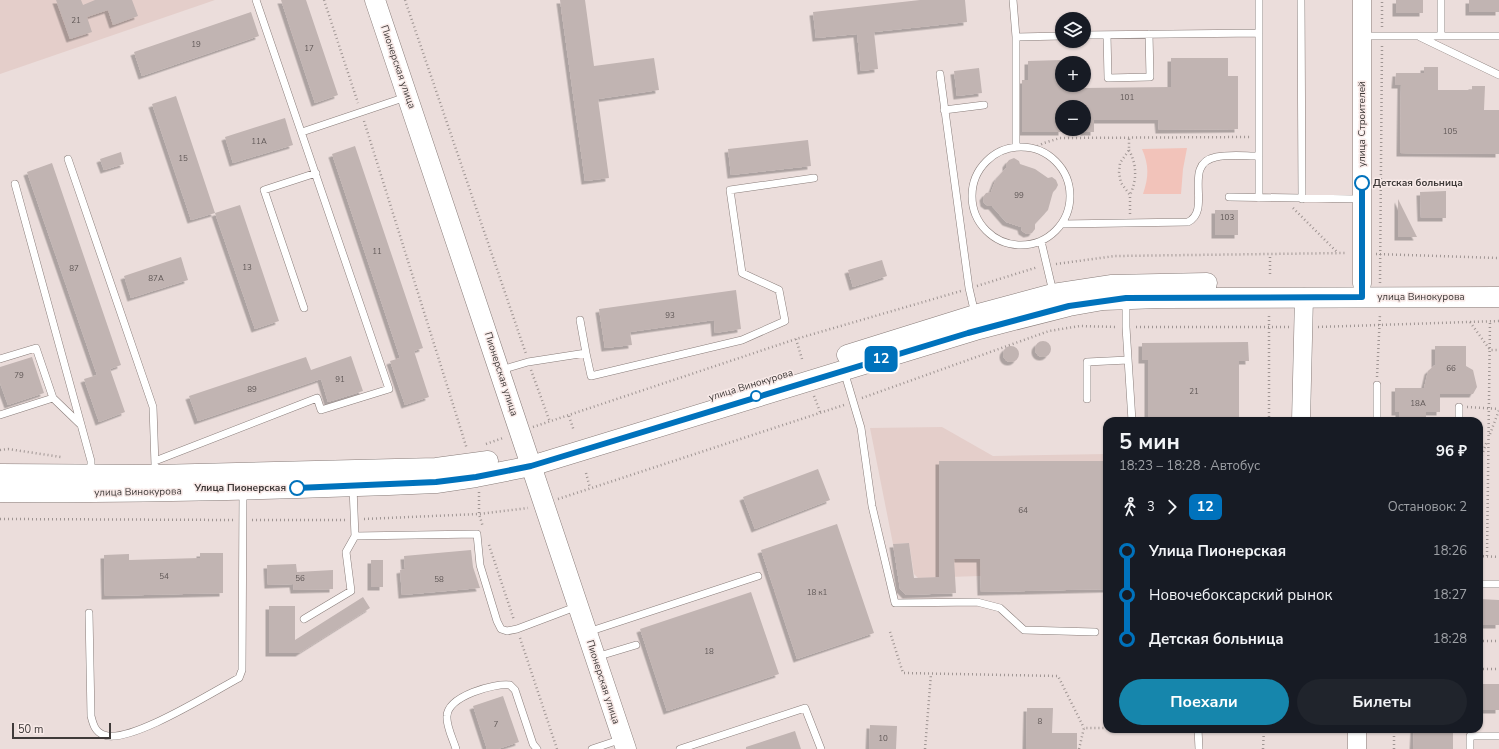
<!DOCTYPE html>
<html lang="ru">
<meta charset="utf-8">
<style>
:root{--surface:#171b24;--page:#20242c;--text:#f1f3f6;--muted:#9ea1a6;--accent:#1686ac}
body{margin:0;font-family:"Nunito Sans",sans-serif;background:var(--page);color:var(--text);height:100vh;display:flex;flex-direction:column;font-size:15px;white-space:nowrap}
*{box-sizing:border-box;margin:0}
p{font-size:13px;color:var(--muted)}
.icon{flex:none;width:22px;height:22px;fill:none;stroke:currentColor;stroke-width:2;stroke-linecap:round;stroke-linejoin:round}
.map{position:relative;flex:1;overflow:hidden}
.drawer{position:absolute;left:1103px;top:417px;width:380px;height:316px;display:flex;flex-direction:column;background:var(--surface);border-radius:12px;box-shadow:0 1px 3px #0004}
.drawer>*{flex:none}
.badge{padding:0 8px;border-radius:6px;font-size:14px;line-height:26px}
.buttons{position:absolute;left:1055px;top:12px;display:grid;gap:8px}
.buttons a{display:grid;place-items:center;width:36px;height:36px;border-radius:50%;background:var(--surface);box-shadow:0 1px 3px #0004;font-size:20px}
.scale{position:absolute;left:12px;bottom:10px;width:99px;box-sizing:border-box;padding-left:4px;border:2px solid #3f3a39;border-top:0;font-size:11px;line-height:14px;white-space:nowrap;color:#3f3a39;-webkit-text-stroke:3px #f8eae8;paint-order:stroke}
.map>.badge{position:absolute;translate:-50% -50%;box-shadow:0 0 0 2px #fff}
.legs{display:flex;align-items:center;gap:6px;height:44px;padding:0 16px;font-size:13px}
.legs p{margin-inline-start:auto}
.summary{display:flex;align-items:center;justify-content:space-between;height:68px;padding:0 16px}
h1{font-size:22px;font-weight:700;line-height:30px}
.button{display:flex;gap:8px;margin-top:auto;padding:8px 16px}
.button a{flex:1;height:46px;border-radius:24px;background:var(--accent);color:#fff;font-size:16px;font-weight:700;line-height:46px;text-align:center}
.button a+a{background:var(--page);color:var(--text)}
ul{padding:0 16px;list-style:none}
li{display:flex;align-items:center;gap:14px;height:44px;font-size:15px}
li i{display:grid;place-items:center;width:6px;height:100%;margin:0 5px;background:currentColor}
li i::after{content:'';width:10px;height:10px;margin:-5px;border:3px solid;border-radius:50%;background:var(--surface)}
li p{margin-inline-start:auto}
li:first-child i{background:linear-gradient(#0000 50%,currentColor 0)}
li:last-child i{background:linear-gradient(currentColor 50%,#0000 0)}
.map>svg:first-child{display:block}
</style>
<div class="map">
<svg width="1499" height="749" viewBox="0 0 1499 749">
<defs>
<filter id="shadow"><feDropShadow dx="-3.5" dy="3.5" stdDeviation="0" flood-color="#0004"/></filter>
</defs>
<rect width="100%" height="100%" fill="#ebdddb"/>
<path fill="#e4ceca" d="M0,0H215L0,74Z
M942,427L993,456L1107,454V572L918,578L914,574L909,543L893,544L870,428Z"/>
<path fill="#f2c3ba" d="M1187,148L1183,169L1181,194H1143C1149,177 1149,165 1142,149Z"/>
<path fill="#c1b4b2" filter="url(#shadow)" d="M56,0H81L83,5L95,0H132L138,16L113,25L108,10L87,17L92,32L70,39Z
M281,0H306L338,95L315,103Z
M560,0H585L594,66L654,58L659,90L598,99L609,178L585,181Z
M920,0H965L967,22L874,32L878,69L861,71L857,34L816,38L813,12Z
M1396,0H1423V13H1396Z
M1469,0H1499V12H1469Z
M251,12L259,36L142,76L134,52Z
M1171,58H1228V76H1238V129L1159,130L1158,120H1094V132H1084V107H1062V132H1022V80H1028V61L1062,60V85H1082V88L1171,87Z
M1424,67H1438V90H1472V86H1485L1484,110H1499V154L1400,153L1401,85H1395L1396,73H1424Z
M979,68L982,93L957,96L954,71Z
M176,96L215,213L191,220L152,104Z
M285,118L293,145L233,163L225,137Z
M808,140L811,166L731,175L728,149Z
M355,146L423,348L414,351L429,397L405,405L390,361L400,358L332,154Z
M121,152L124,164L104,170L100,159Z
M1014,158L1019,161L1020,164L1035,169L1048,178L1052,177L1056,180L1058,185L1056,189L1053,192L1048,210L1035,224V229L1032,233L1027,234L1022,231L1021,227L1006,222L992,206H988L984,203L983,197L986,193L991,192L996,179L1006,168V164L1009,160Z
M52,163L121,365L110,369L125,412L99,422L84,379L97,375L27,172Z
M1446,191V218H1421L1420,192Z
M1398,199L1417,237H1398Z
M240,205L279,321L255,329L215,213Z
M1215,210H1238V235H1215Z
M181,257L188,280L131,298L124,276Z
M882,260L887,276L853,287L848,270Z
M736,290L741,329L715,333L714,320L630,332L632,345L605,348L599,309Z
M1035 349a8 8 0 1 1 16 0a8 8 0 1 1-16 0Z
M1248,342L1249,361H1239V421H1148V360H1142V343Z
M1435,346H1466V366L1473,370L1477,387L1473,394H1440V412H1426V421H1399V412H1395V388H1424L1428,371L1435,365Z
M1003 354a8 8 0 1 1 16 0a8 8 0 1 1-16 0Z
M351,356L363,391L328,402L321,379L198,421L189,396L306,357L311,370Z
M32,357L44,393L8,405L0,383V367Z
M939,461H1107V589L981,592L980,559H954L956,593L906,595L900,589L893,544L909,543L914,578L939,577Z
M818,469L830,500L755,529L743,497Z
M837,524L874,633L797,659L761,550Z
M471,550L473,567L480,588L402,595L400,570L405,569L404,556Z
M200,553H223V593L105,596L104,555L129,554V560L200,558Z
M371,560H383V587H371Z
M296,564L297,572L333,570V589L294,590L293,584L268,585L267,565Z
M751,592L779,674L667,711L640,629Z
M363,597L370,608L299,653H269V606H295V640Z
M1479,599L1499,600V625H1479Z
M1479,684H1499V710H1479Z
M503,696L519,742L498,749H487L473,706Z
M1027,708H1053L1052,733H1077V749H1026Z
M870,725L897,726L896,749H869Z
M1414,729H1453V749H1413Z
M795,731L801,749H746V747Z"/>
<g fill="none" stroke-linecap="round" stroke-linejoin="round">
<g stroke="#887c79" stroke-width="8">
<path id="service" d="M1013,0L1016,37V147
M1301,0L1302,199
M1441,0V36
M1084,35L1259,33
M1107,35L1108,78L1150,77L1149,34
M1362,36H1499
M1016,37L1062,36
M1420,37L1499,75
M940,74L969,288L975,314
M944,110L984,105
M302,132L406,97
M972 196a49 49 0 1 1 98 0a49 49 0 1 1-98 0Z
M68,159L153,407L155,465
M15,184L91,461V473
M1229,197L1362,199
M1259,198V0
M1062,224L1188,222C1213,210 1181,164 1216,157C1229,154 1245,156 1259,156
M1041,241L1053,292
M1126,299V327L1132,421
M304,308L264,190L316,173
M580,320L586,353
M0,359L36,348L53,398L80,424
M501,370L528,362L586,353L591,376L742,340L785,321L779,290L742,273L730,190L814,178
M844,371L861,428L872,506L895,603L977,602L1000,608L1024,630L1095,632
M1087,399V362L1128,360
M0,415L53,398
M1377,421V385
M1459,421V407
M155,461L317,398L321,410L389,389L256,0
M355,536L477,534L480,565L497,621L501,629L507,631L517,629L578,606
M1479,584H1499
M89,613L91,716C93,724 95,732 104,735C129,745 214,691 239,678L242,670L243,492
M304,619L351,591L346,552L355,536L353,487
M588,632L758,576
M596,657L636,645
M1198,729L1199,749
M456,749C453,739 446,726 447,716C448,696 494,683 510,685L515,690L533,744L537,749
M592,749L622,739
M680,749L805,708L821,749
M1470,749V736H1499"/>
</g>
<g stroke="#887c79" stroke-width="19">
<path id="tertiary" d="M1362,0V284
M1301,421L1304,297
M1357,749V729"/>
</g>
<g stroke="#887c79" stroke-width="21">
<path id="secondary" d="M375,0L626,749
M847,355L975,315L1053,294L1112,285L1207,283
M0,474L156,475L436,468L488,461
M0,492C145,493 291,489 436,483L476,477L531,466L979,329L1069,306L1103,300L1159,298L1499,297"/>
</g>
<path stroke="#9f9593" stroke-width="2.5" stroke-dasharray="1 3" stroke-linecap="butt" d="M324,0L358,103
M405,0L526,354
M1382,27V0
M364,121L467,449
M1034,148L1044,143L1060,138L1251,137
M1129,150C1137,165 1137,180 1130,195L1121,183L1119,173L1120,163L1129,150V137
M1293,208L1337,252
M1130,214V195
M1376,254L1499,258
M1056,264L1115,256L1347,253
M1270,274V254
M1380,283L1382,46
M977,286L1038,267
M1470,322L1490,350H1499
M1136,327H1289
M1318,327L1499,321
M796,339L802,359
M531,370L550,422
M1377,377L1380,314
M814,396L820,412
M862,398L1049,331L1080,326L1117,327
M1467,407L1499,409
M569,416L574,431
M1269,421V314
M533,427L796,339L961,291
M1490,434L1499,410
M486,444L503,438
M0,450L8,449L61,457
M1479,463L1487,441
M586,473L590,488
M479,492V514L483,527
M558,499L844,405
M0,519L235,520
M364,519L479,514L528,508
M252,520H345
M489,545L514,620
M1479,556L1499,557
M1487,556L1490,321
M890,632L903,673L1058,676L1084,728
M520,638L557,749
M1479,641H1499
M1479,669H1499
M925,749L931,674
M1079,749L1084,728H1107
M1263,749L1264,729
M1394,749V729"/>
<use href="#service" stroke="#fff" stroke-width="7"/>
<use href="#tertiary" stroke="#fff" stroke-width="18"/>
<use href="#secondary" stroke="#fff" stroke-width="20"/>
</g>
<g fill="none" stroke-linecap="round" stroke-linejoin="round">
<g stroke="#fff" stroke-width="9">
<path id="line-1" d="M297,488L436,482L476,477L531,466L968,333L1069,306L1126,298L1362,297V183"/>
</g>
<use href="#line-1" stroke="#0072bc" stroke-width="6"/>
</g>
<g fill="#fff" stroke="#0072bc" stroke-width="2">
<circle cx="1362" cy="183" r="7"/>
<circle cx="756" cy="396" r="5"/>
<circle cx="297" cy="488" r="7"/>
</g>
<g text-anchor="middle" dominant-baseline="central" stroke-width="3" stroke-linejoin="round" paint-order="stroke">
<g font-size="8" fill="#605857">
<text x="76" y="20">21</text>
<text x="196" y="44">19</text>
<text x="309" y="48">17</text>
<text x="1127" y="97">101</text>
<text x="1450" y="131">105</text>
<text x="259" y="141">11А</text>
<text x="183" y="158">15</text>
<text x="1019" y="195">99</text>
<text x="1227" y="217">103</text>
<text x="377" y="251">11</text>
<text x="247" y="267">13</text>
<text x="74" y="268">87</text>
<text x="156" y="278">87А</text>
<text x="670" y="315">93</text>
<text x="1451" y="368">66</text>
<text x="19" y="375">79</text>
<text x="340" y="379">91</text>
<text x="252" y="389">89</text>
<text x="1194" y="391">21</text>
<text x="1418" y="403">18А</text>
<text x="1023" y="510">64</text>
<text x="164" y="576">54</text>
<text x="300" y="578">56</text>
<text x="439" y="579">58</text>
<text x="817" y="592">18 к1</text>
<text x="709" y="651">18</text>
<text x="1040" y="721">8</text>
<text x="496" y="724">7</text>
<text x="883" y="738">10</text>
</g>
<g font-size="10" fill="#3f3a39" stroke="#f8eae8">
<text transform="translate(398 67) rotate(71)">Пионерская улица</text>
<text transform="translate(1362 124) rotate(-90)">улица Строителей</text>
<text x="1421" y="297">улица Винокурова</text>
<text transform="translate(501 374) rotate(72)">Пионерская улица</text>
<text transform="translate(751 385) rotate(-17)">улица Винокурова</text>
<text transform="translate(138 492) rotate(-1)">улица Винокурова</text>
<text transform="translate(603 682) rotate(72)">Пионерская улица</text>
</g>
<g font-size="10" font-weight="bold" fill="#3f3a39" stroke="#f8eae8" text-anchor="start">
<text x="1373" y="183">Детская больница</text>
<text x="286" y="488" text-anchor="end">Улица Пионерская</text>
</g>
</g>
</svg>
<div class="buttons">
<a><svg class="icon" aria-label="layers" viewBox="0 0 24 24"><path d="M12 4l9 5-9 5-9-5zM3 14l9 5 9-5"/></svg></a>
<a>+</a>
<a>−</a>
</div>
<div class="scale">50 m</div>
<b class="badge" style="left:881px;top:359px;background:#0072bc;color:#fff">12</b>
<section class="drawer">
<div class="summary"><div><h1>5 мин</h1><p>18:23 – 18:28 · Автобус</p></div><b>96 ₽</b></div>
<div class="legs"><svg class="icon" aria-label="walk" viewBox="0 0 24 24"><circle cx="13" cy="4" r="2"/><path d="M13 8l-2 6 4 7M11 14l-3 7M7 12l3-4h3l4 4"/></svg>3<svg class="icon" aria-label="forward" viewBox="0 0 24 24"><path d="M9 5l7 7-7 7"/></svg><b class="badge" style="background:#0072bc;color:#fff">12</b><p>Остановок: 2</p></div>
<ul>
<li><i style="color:#0072bc"></i><b>Улица Пионерская</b><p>18:26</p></li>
<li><i style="color:#0072bc"></i><span>Новочебоксарский рынок</span><p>18:27</p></li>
<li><i style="color:#0072bc"></i><b>Детская больница</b><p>18:28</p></li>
</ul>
<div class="button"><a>Поехали</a><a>Билеты</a></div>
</section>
</div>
